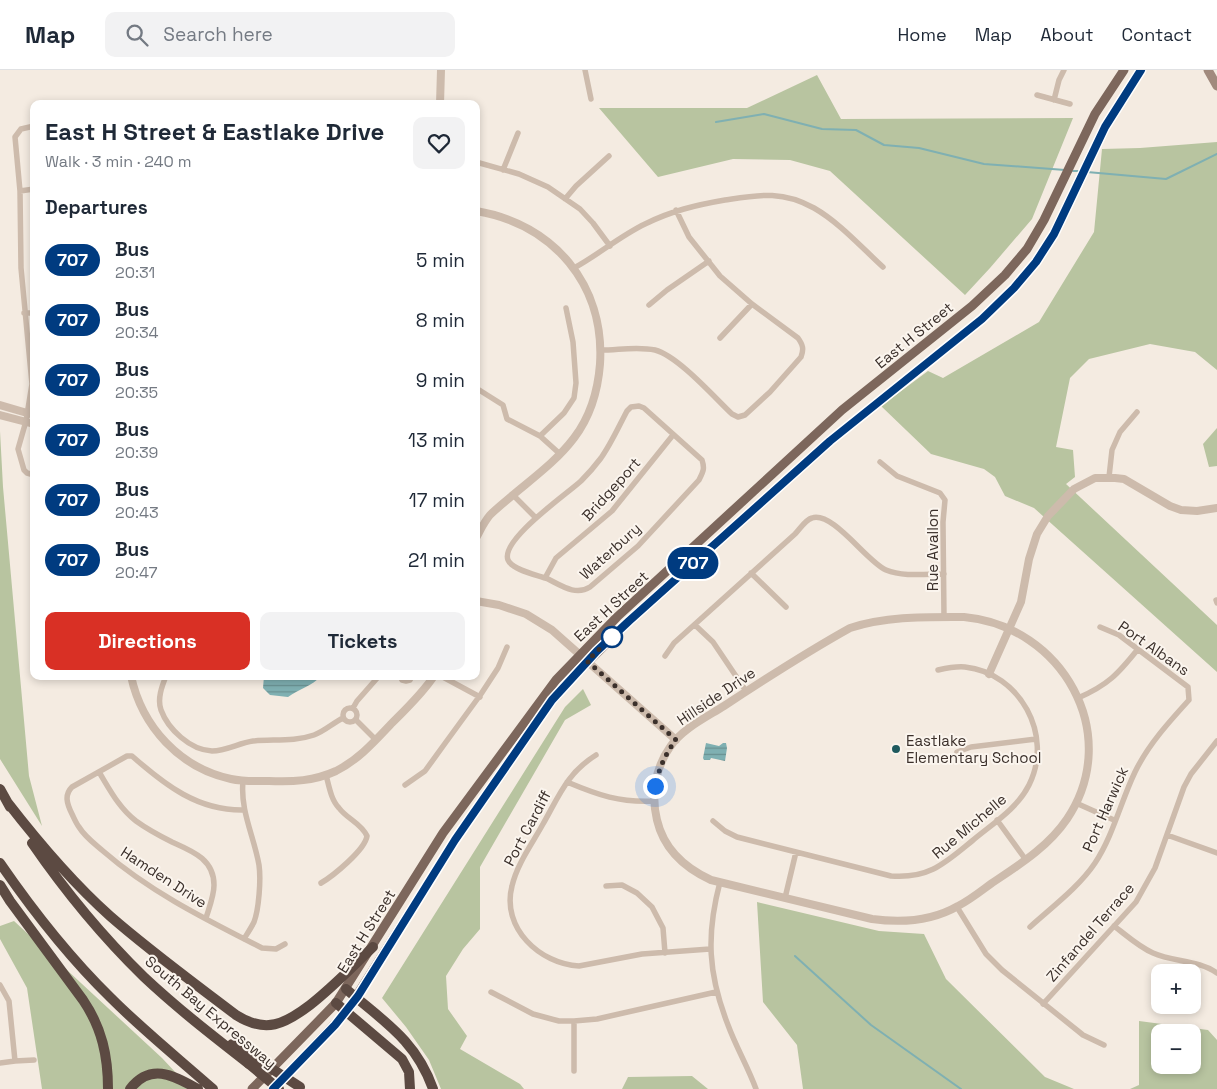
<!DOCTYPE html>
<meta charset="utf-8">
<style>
:root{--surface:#fff;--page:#f2f2f3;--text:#1f2937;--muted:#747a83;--line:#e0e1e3;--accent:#d93025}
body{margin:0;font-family:"Space Grotesk",sans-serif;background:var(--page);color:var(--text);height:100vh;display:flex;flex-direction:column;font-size:19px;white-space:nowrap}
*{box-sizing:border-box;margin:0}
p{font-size:16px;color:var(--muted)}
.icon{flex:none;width:28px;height:28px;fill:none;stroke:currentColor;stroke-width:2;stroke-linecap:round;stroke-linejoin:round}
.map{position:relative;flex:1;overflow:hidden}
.sheet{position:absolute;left:30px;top:30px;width:450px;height:580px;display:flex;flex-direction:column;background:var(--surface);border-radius:10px;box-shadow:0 2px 8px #0003}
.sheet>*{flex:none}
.badge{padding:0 10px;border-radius:16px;font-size:18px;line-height:32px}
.controls{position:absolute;left:1151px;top:894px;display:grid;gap:10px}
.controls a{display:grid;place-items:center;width:50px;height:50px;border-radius:10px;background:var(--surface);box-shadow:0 2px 8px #0003;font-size:25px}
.you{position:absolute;width:25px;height:25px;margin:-12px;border:4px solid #fff;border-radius:50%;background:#1a73e8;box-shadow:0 0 0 8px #1a73e833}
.map>.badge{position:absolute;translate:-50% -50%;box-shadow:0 0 0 2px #fff}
h2{padding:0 15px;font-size:19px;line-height:45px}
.round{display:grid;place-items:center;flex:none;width:52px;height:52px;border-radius:10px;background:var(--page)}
.head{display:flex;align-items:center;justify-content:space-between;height:85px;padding:0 15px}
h1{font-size:24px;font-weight:700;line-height:38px}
.action{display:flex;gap:10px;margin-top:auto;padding:10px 15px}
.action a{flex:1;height:58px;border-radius:10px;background:var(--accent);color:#fff;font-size:20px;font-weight:700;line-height:58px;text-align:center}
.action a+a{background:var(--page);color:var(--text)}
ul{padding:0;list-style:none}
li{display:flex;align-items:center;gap:15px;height:60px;padding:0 15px}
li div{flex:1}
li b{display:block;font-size:19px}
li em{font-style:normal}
li .badge{min-width:55px;font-weight:700;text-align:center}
header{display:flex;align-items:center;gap:30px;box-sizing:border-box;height:70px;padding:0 25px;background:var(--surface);border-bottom:1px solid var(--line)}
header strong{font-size:24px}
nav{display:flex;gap:28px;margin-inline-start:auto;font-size:18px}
.search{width:350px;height:45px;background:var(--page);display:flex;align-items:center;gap:12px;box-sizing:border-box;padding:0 18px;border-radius:10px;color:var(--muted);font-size:19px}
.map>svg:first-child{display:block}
</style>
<header>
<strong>Map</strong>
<div class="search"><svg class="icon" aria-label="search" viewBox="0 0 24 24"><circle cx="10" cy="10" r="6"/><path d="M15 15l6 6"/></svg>Search here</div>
<nav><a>Home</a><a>Map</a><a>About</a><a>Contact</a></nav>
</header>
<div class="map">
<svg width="1217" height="1019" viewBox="0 0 1217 1019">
<defs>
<pattern id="water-rules" width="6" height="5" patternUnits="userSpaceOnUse" patternTransform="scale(1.25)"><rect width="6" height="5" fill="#7fb0b2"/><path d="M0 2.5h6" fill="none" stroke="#699091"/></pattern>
</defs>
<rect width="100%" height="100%" fill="#f4ebe1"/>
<path fill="#b8c4a0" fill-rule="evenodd" d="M817,5L841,49L1073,48L1032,149L990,198L965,225L830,101L790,90L733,89L658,107L599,38H747Z
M1217,72V300L1195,282L1150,274L1089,289L1070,308L1056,377L1073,380L1075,407L1066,414L1217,555V602L1034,438L1005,426L995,407L984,399L931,384L881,336L928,301L943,308L1039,252L1094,162L1102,79L1140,78Z
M1217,358V396L1209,397L1203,374Z
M0,361L3,417L29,706L42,756L0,689Z
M583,619L591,635L565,650L480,797V859L463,879L446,906L448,939L467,966L460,979L520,1014L524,1019H441L429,990L406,957L382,928L565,637Z
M757,832L879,861L924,864L946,909L1045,1007L1074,1019H803L797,975L763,932Z
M14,851L162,988L191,1019H42L27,918L0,869V856Z
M1139,951L1208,960L1217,970V1019H1130L1139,1015ZM1160,962H1192V995H1160Z
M692,1006L708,1019H622L628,1007Z"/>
<path fill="url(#water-rules)" d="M264,606H321C312,616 299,619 288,627L270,625L263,618Z
M706,673L719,676L723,673H726L727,678L725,691L711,688L710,690H704L703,688Z"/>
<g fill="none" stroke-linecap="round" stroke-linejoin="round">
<path stroke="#7fb0b2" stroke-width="2" d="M716,52L764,44L822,59L856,60L884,75L919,78L984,94L1065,100
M1073,101H1080
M1087,102L1166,109L1217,84
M795,886L871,955L961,1019"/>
<path stroke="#cdbbac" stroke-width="5.5" d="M585,0L591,29
M1037,25L1070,34
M1054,30L1059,10L1064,0
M34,56L21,59L15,67L20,121L21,198L32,314L26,351L18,379L24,400L27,403L34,405
M476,92L519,104L548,117L580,139L593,153L610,176
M503,100L518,63
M20,121L34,119
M565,129L576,116L609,86
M574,198C598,185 620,166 645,154C671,141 696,135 725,130C758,125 782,120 814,138C840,153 861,177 883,197
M649,235L667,220L709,191
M24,243H34
M720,268L752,234
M601,280C618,280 638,276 655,280C678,286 714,327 732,344L738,347L745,345L770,322L801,287C804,279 803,275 798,268L752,234L720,206L689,167L676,140
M476,318L503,335L507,349L540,366L560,384
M639,336L644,338L702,390C705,399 703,402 699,410L638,476L590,517C576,526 562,516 548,509C538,505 512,500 508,490C500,470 567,424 581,411C588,404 595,396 601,388C611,374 619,356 627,341L631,337Z
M540,366L564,343L574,328L576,313L573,272L566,238
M880,392L897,406L940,423L945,430L943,452L944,547
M1109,407L1112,380L1120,362L1137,342
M513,425L536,448
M751,503L786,537
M545,508L556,488L612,441L673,365
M1216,530L1217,533
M695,555L713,572L746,621
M665,586L674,573L795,464C800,459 805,450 812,448C833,441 867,492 886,500C903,507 926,504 944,504
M166,606C162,616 157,629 161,640C168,659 190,680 212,681C226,681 239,673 253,671C273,669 294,672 314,665C325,661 333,653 343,648
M400,606L402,610L406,611L410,610L412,606
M441,606L480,627
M1078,628C1108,615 1118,604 1138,579
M343 645a7 7 0 1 1 14 0a7 7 0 1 1-14 0Z
M353,638L357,631L379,606
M356,650L376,670
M957,682L971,677L1036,669
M596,685C567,703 559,726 543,754C532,774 517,794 512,816C501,858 540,894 579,896L642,884L710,879
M99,702C110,720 119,738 136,751C147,759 160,766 172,772C192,781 214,789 214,815C214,826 209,838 206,848
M243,711C240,741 254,766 259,795C261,809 259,839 254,852C251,858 247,864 244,869
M567,712C598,725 620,733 655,731
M405,715L425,701L446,672L481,624L498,598L507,577
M1076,733L1114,750
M244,740C198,741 165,715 132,686H127L72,717C64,725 67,734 72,744C74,748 76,753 79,757C85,767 95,774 103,781C150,822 207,850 262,878L276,879L285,874
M997,750L1026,790
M713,751L725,761L737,767L891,806C929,809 945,793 972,771C992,754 1017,739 1029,715C1054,665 1020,603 965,597C956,596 947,598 938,600
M1167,765L1217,783
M720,812C706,865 708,904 728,955C736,977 748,997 756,1019
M321,813C333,806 365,780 367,766C361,753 347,749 339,738C331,730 329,716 326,705
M606,816L622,815L637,823L652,837L663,858L665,883
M785,828L796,782
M957,837L986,884L1002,900L1083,965L1104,975
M1114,856C1126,865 1139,877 1153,883C1173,892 1199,890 1217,903
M1030,857C1052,837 1079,817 1095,793C1113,766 1121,731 1135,702C1148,675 1169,652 1189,630L1188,617L1119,565L1100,557
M0,915L9,931L15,991L34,990
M491,922L533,944L559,951H574L597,949L716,922
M1043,934L1136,832L1155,798L1184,717L1191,704L1217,671
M0,993L15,991
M574,1001V951"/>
<path stroke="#cdbbac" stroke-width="8" d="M440,34L441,0
M476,141C554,154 605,215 600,294C598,320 590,347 574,368C555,393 530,410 507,430C501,435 495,440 490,445C484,452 480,461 476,468
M0,335L34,345
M0,345L34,354
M476,531L499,535L526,544L552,560L676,670
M964,547C1062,556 1124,664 1067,749C1048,777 1019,795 992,813C981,821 970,830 958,836C932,851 901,853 872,849L711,810C685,798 664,780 657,750C651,726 655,698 670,677C682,659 705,648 724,636C765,609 807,582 850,558C887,546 926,547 964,547Z
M989,604L1021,532L1029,489L1037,464L1048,446L1074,419L1095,408H1115L1124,409L1170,436L1181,440L1197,441L1217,438
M131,606C142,657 180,698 231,709C244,712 257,711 269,711C293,712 314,711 336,701C358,690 374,672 391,654C406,639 422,624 434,606"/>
<path stroke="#a18a7d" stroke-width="9" d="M1208,0L1217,16"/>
<path stroke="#7d675c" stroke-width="9" d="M252,1019L336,933L443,763L556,610L617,547L842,340L972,236L1005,205L1027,179L1044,150L1095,44L1124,0
M273,1019L347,941L455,770L552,631L572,608L629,551L830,371L982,249L1014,218L1036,192L1054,163L1105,57L1141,0"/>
<path stroke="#5c4a42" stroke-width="10" d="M0,719L10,737
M8,733C39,773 72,812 110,846C150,881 194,913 236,945C266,964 285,954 310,935C333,917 352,897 373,877
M32,773C65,821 102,866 144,907C177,938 213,966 249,994
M0,793C33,841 69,887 111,928C143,960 179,989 213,1019
M0,815L10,831L83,930C102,958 108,986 108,1019
M346,919C383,951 416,970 433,1019
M336,933L402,989L409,1002L410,1019
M232,974L255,988
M130,1019C151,992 174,1006 198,1019"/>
<path stroke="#5c4a42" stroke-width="10" d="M255,988L300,1017
M249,994L279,1019"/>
</g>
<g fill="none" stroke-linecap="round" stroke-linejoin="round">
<g stroke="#fff" stroke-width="11">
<path id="line" d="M273,1019L335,955L358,926L455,770L552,630L597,581L629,551L830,371L982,249L1014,218L1036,192L1054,164L1105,57L1141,0"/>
</g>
<use href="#line" stroke="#003b80" stroke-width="8"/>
<path stroke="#3b302b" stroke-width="5" stroke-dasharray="0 9" d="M612,567L587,591L676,670C665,684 659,699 655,716"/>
</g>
<circle fill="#fff" stroke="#003b80" stroke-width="2.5" cx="612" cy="567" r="10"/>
<circle fill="#1f5a5e" stroke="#fbf5ee" stroke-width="2" cx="896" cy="679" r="5"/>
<g text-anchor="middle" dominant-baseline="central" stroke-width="4" stroke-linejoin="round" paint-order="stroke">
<g font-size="15" fill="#3b302b" stroke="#fbf5ee">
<text transform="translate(914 265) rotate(-39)">East H Street</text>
<text transform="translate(611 419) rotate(-48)">Bridgeport</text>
<text transform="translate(932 480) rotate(-90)">Rue Avallon</text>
<text transform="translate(610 481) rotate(-42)">Waterbury</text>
<text transform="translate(611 536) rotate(-43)">East H Street</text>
<text transform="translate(1154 578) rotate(35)">Port Albans</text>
<text transform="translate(716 626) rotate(-34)">Hillside Drive</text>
<text transform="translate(1105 739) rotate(-66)">Port Harwick</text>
<text transform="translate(969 756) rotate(-40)">Rue Michelle</text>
<text transform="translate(527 758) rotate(-62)">Port Cardiff</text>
<text transform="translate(164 807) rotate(33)">Hamden Drive</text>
<text transform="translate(366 861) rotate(-58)">East H Street</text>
<text transform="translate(1090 862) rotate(-49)">Zinfandel Terrace</text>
<text transform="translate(211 942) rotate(40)">South Bay Expressway</text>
</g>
<g font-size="15" fill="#3b302b" stroke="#fbf5ee" text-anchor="start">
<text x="906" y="670">Eastlake<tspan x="906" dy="17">Elementary School</tspan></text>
</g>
</g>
</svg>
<div class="controls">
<a>+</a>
<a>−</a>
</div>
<div class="you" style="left:655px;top:716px"></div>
<b class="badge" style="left:693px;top:493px;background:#003b80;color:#fff">707</b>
<section class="sheet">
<div class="head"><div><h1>East H Street &amp; Eastlake Drive</h1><p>Walk · 3 min · 240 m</p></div><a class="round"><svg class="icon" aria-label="heart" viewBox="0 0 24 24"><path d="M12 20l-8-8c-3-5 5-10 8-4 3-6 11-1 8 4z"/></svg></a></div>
<h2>Departures</h2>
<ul>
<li><span class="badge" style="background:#003b80;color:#fff">707</span><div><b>Bus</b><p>20:31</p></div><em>5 min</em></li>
<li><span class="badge" style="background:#003b80;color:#fff">707</span><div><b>Bus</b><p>20:34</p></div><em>8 min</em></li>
<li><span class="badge" style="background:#003b80;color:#fff">707</span><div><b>Bus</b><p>20:35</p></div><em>9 min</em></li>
<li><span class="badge" style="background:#003b80;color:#fff">707</span><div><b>Bus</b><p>20:39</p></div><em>13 min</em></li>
<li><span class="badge" style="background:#003b80;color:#fff">707</span><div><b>Bus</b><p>20:43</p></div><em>17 min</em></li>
<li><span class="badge" style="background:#003b80;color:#fff">707</span><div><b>Bus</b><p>20:47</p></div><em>21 min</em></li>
</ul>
<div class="action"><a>Directions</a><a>Tickets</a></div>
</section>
</div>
